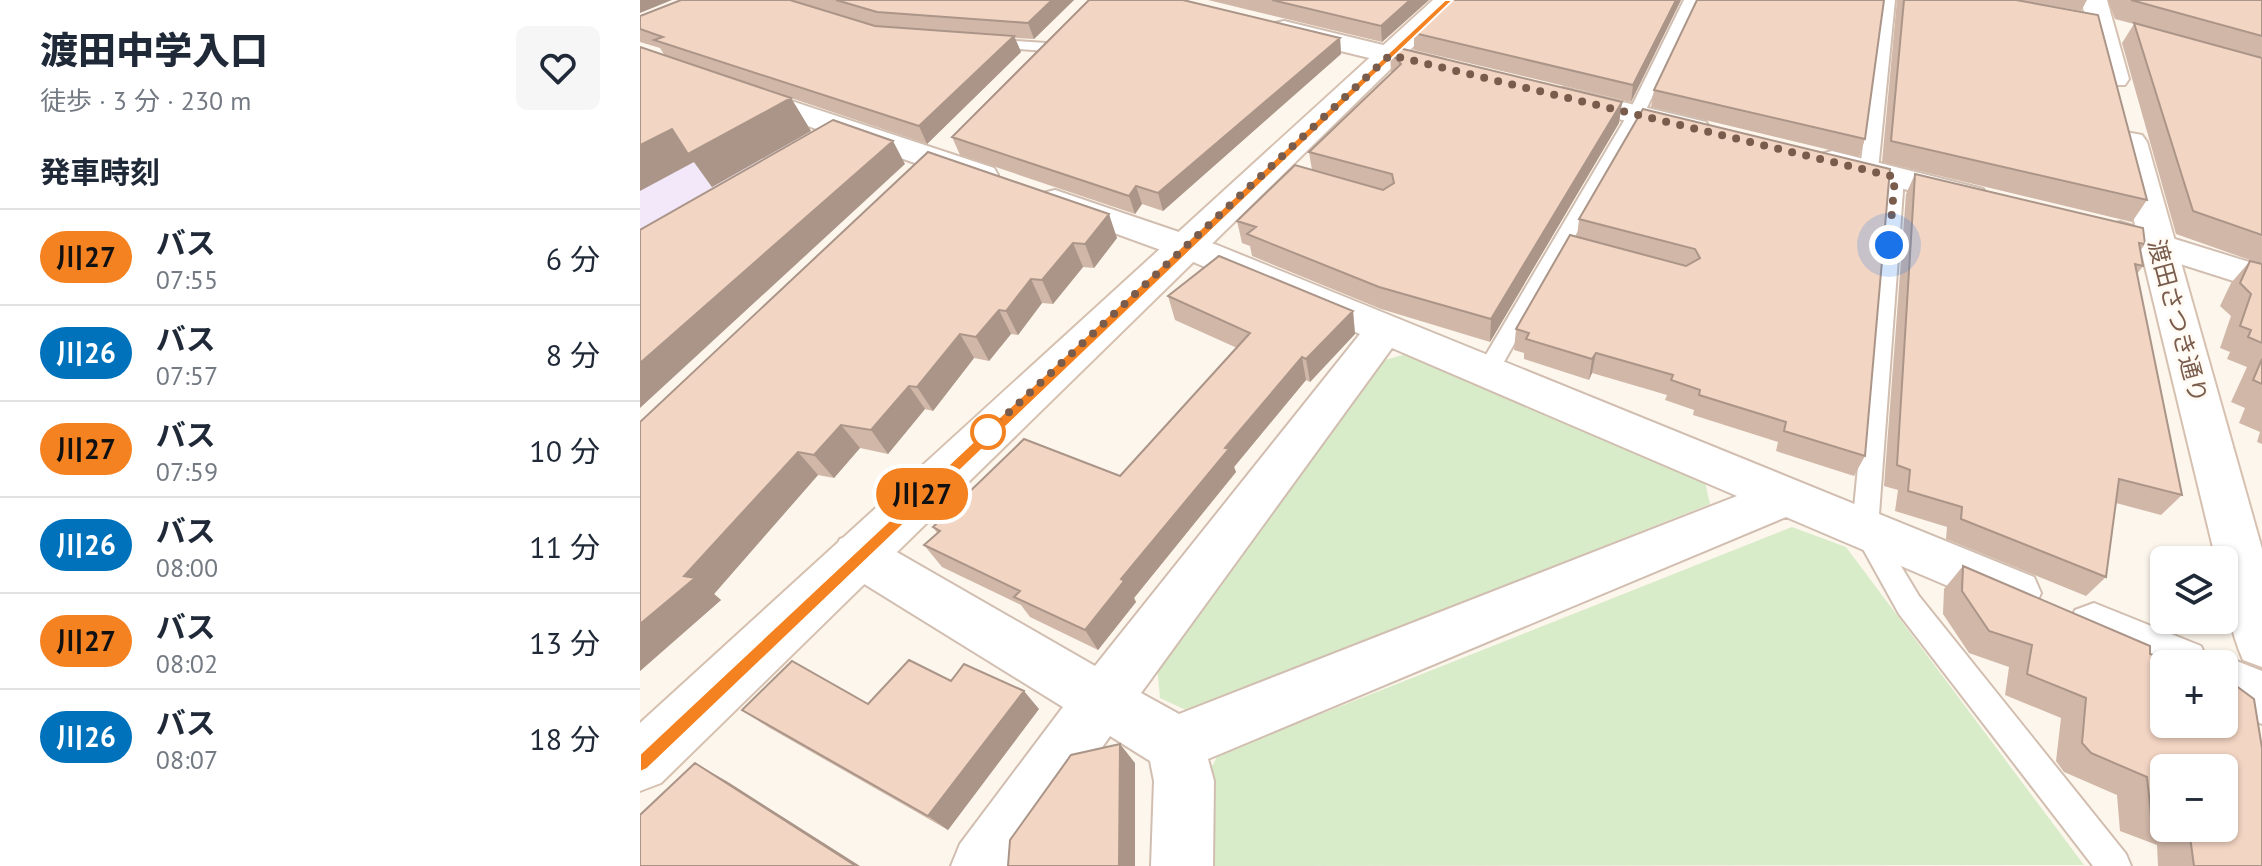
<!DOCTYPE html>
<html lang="ja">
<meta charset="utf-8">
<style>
:root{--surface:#fff;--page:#f6f6f7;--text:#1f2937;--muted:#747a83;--line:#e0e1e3}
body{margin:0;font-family:"PT Sans","Noto Sans JP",sans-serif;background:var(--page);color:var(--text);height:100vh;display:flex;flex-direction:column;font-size:30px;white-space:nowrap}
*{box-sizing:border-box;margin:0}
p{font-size:26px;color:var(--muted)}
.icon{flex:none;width:44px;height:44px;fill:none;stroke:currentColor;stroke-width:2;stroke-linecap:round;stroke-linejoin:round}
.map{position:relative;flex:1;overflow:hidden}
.details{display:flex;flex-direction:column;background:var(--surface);width:640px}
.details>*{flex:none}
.badge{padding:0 16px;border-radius:26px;font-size:28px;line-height:52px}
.controls{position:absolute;left:1510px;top:546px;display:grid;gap:16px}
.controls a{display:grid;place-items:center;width:88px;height:88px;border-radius:12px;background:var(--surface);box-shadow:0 2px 6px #0004;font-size:40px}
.you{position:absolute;width:40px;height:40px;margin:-20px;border:6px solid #fff;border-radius:50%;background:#1a73e8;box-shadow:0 0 0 12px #1a73e833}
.map>.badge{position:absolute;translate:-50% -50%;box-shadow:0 0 0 4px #fff}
h2{padding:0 40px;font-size:30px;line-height:72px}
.round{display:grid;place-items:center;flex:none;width:84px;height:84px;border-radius:12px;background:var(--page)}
.head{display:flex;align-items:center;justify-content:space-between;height:136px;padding:0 40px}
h1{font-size:38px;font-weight:800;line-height:60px}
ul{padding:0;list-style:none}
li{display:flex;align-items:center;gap:24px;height:96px;padding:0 40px;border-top:2px solid var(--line)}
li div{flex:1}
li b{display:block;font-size:30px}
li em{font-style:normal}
li .badge{min-width:88px;font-weight:700;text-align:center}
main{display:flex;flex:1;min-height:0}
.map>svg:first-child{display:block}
</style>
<main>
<section class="details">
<div class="head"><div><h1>渡田中学入口</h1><p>徒歩 · 3 分 · 230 m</p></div><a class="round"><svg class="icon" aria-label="heart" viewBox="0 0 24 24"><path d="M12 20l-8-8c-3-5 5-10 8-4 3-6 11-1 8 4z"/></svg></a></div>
<h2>発車時刻</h2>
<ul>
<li><span class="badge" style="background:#f58220;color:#111">川27</span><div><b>バス</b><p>07:55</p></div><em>6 分</em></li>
<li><span class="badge" style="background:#0072bc;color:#fff">川26</span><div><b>バス</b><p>07:57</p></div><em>8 分</em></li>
<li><span class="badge" style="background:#f58220;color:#111">川27</span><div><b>バス</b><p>07:59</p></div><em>10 分</em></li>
<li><span class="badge" style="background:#0072bc;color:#fff">川26</span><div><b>バス</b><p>08:00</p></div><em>11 分</em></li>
<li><span class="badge" style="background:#f58220;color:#111">川27</span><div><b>バス</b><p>08:02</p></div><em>13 分</em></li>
<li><span class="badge" style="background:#0072bc;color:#fff">川26</span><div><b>バス</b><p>08:07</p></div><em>18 分</em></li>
</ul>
</section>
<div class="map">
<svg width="1622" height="866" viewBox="0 0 1622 866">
<rect width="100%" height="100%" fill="#fdf6ec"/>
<path fill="#f3e8fa" d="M0,72L167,129L163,136L0,230Z"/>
<path fill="#d8ecc9" d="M766,354L1065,482L1070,504L548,711L520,698L517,666L738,362Z
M1152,527L1206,547L1444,865L566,866L564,781L578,755Z"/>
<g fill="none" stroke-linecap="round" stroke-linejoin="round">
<g stroke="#d1beb0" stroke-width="4">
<path id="lane" d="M1044,0H1058L1004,114L856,376H840L837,370L988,114Z
M1241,0H1255L1238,170L1229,175L1220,170Z
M346,39L406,43L413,47L406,51L341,46V40Z
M1255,172L1264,177L1238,528L1279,596L1486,854L1491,866H1453L1259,614L1212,529L1246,177Z"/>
</g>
<g stroke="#d1beb0" stroke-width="4">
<path id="street" d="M644,21L805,60L809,66L805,72L795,74L635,35L631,29L635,23Z
M0,51L354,168L358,175L354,182L342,185L330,182L0,68Z
M924,88L1066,122L1070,129L1066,136L1055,138L914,103L909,97L914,91Z
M1192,151L1343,189L1348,196L1343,203L1331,206L1181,168L1176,161L1181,154Z
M415,190L577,245L1394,577L1401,593L1394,609L1376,615L1146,517L568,759L574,781L573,866H511L514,781L510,761L470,736L380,866H311L320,844L423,707L200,569L192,554L200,539L217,533L234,539L455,666L720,334L551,261L403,207L398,200L403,193ZM752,348L1097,496L539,714L501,693Z
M1480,222L1622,266V290L1468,241L1462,233L1468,225Z
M1454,603L1561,646L1568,662L1584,656L1622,671V724L1584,709V664H1524V682L1435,644L1428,627L1435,610Z"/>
</g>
<g stroke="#d6c0b0" stroke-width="4">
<path id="secondary" d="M793,0H821L21,783L0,791V723Z
M1441,0H1467L1489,79L1485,85H1465L1461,79Z
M1491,133L1502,135L1507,142L1622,549V667L1603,660C1589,628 1584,595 1584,560H1576L1475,142L1480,135Z"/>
</g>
<use href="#lane" fill="#fff" fill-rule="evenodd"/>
<use href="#street" fill="#fff" fill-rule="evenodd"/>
<use href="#secondary" fill="#fff" fill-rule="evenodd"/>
</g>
<path fill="#d1b7a8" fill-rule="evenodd" d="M150,0H434L394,39L375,38L381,52L287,144L151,98L171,131L72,187L54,162L25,56L20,48L0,42V16Z
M568,0H789L742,42Z
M809,0H1041L991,102L774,50V33Z
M1257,0H1377L1507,200L1492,222L1242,162Z
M1378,0H1447L1441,11Z
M1468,0H1622V444L1617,442L1620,432L1599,423L1605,408L1591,402L1607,367L1587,359L1590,352L1580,348L1591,316L1580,306L1591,283L1610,261L1621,264L1536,234L1482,43L1494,24L1475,19Z
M700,38L701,54L523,211L502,204L495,214L320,155L312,137Z
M750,52L982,102L979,123L850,342L741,309L612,256L610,246L602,243L597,221L672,170L669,152L751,73Z
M1014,90L1225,139L1219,157L1011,107Z
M1003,109L1225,456L1214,476L1136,451L1138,442L1053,415L1054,410L1025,400L1027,395L952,373L949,380L884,359V353L874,350L876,329L937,237L939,219Z
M288,152L477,238L454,268L443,267L413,304L402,303L378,335L371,334L349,361L334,358L293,411L285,409L248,454L220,448L194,478L178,475L74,594L81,600L0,671V422Z
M1275,174L1505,244L1501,250L1503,266L1497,274L1542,495L1521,515L1476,503L1466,577L1446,596L1306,539L1307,527L1255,511L1258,490L1244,486L1266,194Z
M528,296L713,311L715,334L670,382L666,380L594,467L596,472L494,598L496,602L458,650L390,617L381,605L302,567L284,545L297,533L293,527L480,476L597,348L535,320Z
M1323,566L1510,654L1622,866H1518L1517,845L1480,831L1477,795L1424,772L1416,761L1421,718L1365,695L1369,667L1329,653L1303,614L1304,589ZM1524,768L1584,828H1524Z
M311,681L399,709L308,830L128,727L102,710L228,704Z"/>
<path fill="#aa9588" d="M0,0H32L0,13Z
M412,0H434L394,39L388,23Z
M770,0H789L742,42L741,26Z
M1036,0H1041L991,102L993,85Z
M374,36L381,52L287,144L279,126Z
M700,38L701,54L523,211L518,193Z
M151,98L171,131L72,187L54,162L0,191V145L32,129Z
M982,102L979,123L850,342L851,319Z
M253,141L265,164L0,408V363Z
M496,186L502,204L495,214L489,196Z
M469,214L477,238L454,268L445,244Z
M433,243L443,267L413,304L402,280Z
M391,279L402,303L378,335L366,311Z
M359,310L371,334L349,361L336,337Z
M713,311L715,334L670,382L666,359Z
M320,334L334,358L293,411L277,387Z
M956,353L952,373L949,380L952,359Z
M662,357L666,380L594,467L596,472L494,598L496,602L458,650L445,630L481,579L585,448Z
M269,386L285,409L248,454L231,430Z
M201,425L220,448L194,478L174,455Z
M158,452L178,475L74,594L81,600L0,671V624Z
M384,691L399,709L308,830L288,816Z
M480,744L495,763V866H479Z
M55,763L88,782L220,866H216Z"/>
<path fill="#f3d5c3" stroke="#aa9588" stroke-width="2" d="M41,0H150L235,26L374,36L279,126L14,40L23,37L0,29V16Z
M196,0H412L388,23L237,12Z
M449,0H543L700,38L518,193L496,186L489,196L312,137Z
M632,0H770L741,26Z
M809,0H1036L993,85L774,33Z
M1057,0H1244L1225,139L1014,90Z
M1264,0H1376L1458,15L1507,200L1251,141Z
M1491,0H1622V36Z
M1494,23L1622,58V235L1553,211Z
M0,47L151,98L48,154L32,129L0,145Z
M755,47L982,102L851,319L739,287L607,234L616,227L597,221L655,165L743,190L754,183L752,174L669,152L761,64L750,52Z
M1003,109L1250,169L1225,456L1144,431L1146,422L1059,395L1060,390L1031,380L1033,375L956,353L952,359L886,339L889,333L876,329L930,235L1046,266L1060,258L1055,249L939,219Z
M193,120L253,141L0,363V230Z
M288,152L469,214L445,244L433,243L402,280L391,279L366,311L359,310L336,337L320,334L277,387L269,386L231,430L201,425L174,455L158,452L44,576L55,578L0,624V422Z
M1275,174L1503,228L1505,244L1499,243L1503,266L1495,264L1542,495L1479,479L1466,577L1321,519L1322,507L1268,491L1270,470L1257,465Z
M579,256L713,311L666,359L662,357L585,448L589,449L481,579L484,581L445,630L374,597L380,591L284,545L300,531L293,527L384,439L480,476L610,333L528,296Z
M1610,261L1622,264V343L1608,337L1611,330L1600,326L1611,294L1600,283Z
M1622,359V384L1613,380Z
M1323,566L1510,646V654L1542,664H1524V724H1584V677L1614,699L1622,748V866H1554L1549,829L1548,828H1584V768H1524V819L1511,815L1507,777L1451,753L1442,743L1446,698L1387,674L1392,645L1349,631L1322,591Z
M269,660L311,681L324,664L384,691L288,816L102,710L152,661L228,704Z
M480,744L479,866H368L370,840L431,755Z
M55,763L216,866H0V815Z"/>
<path fill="#f58220" stroke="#fff" stroke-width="2" d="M805,0H813L7,769L0,772V754Z"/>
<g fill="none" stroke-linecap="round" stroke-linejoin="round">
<path stroke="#7a5c4d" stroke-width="8" stroke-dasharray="0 14.4" d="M348,432L750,55L1255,177L1249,245"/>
</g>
<circle fill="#fff" stroke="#f58220" stroke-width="4" cx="348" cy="432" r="16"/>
<g text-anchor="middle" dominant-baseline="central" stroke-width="6" stroke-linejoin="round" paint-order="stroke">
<g font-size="24" fill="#7a5c4d" stroke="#fffaf3">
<text transform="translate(1538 321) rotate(75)">渡田さつき通り</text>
</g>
</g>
</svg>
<div class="controls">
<a><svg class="icon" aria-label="layers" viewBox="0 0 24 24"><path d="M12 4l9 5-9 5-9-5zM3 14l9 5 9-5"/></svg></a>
<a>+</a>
<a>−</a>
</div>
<div class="you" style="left:1249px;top:245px"></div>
<b class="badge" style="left:282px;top:494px;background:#f58220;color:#111">川27</b>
</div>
</main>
